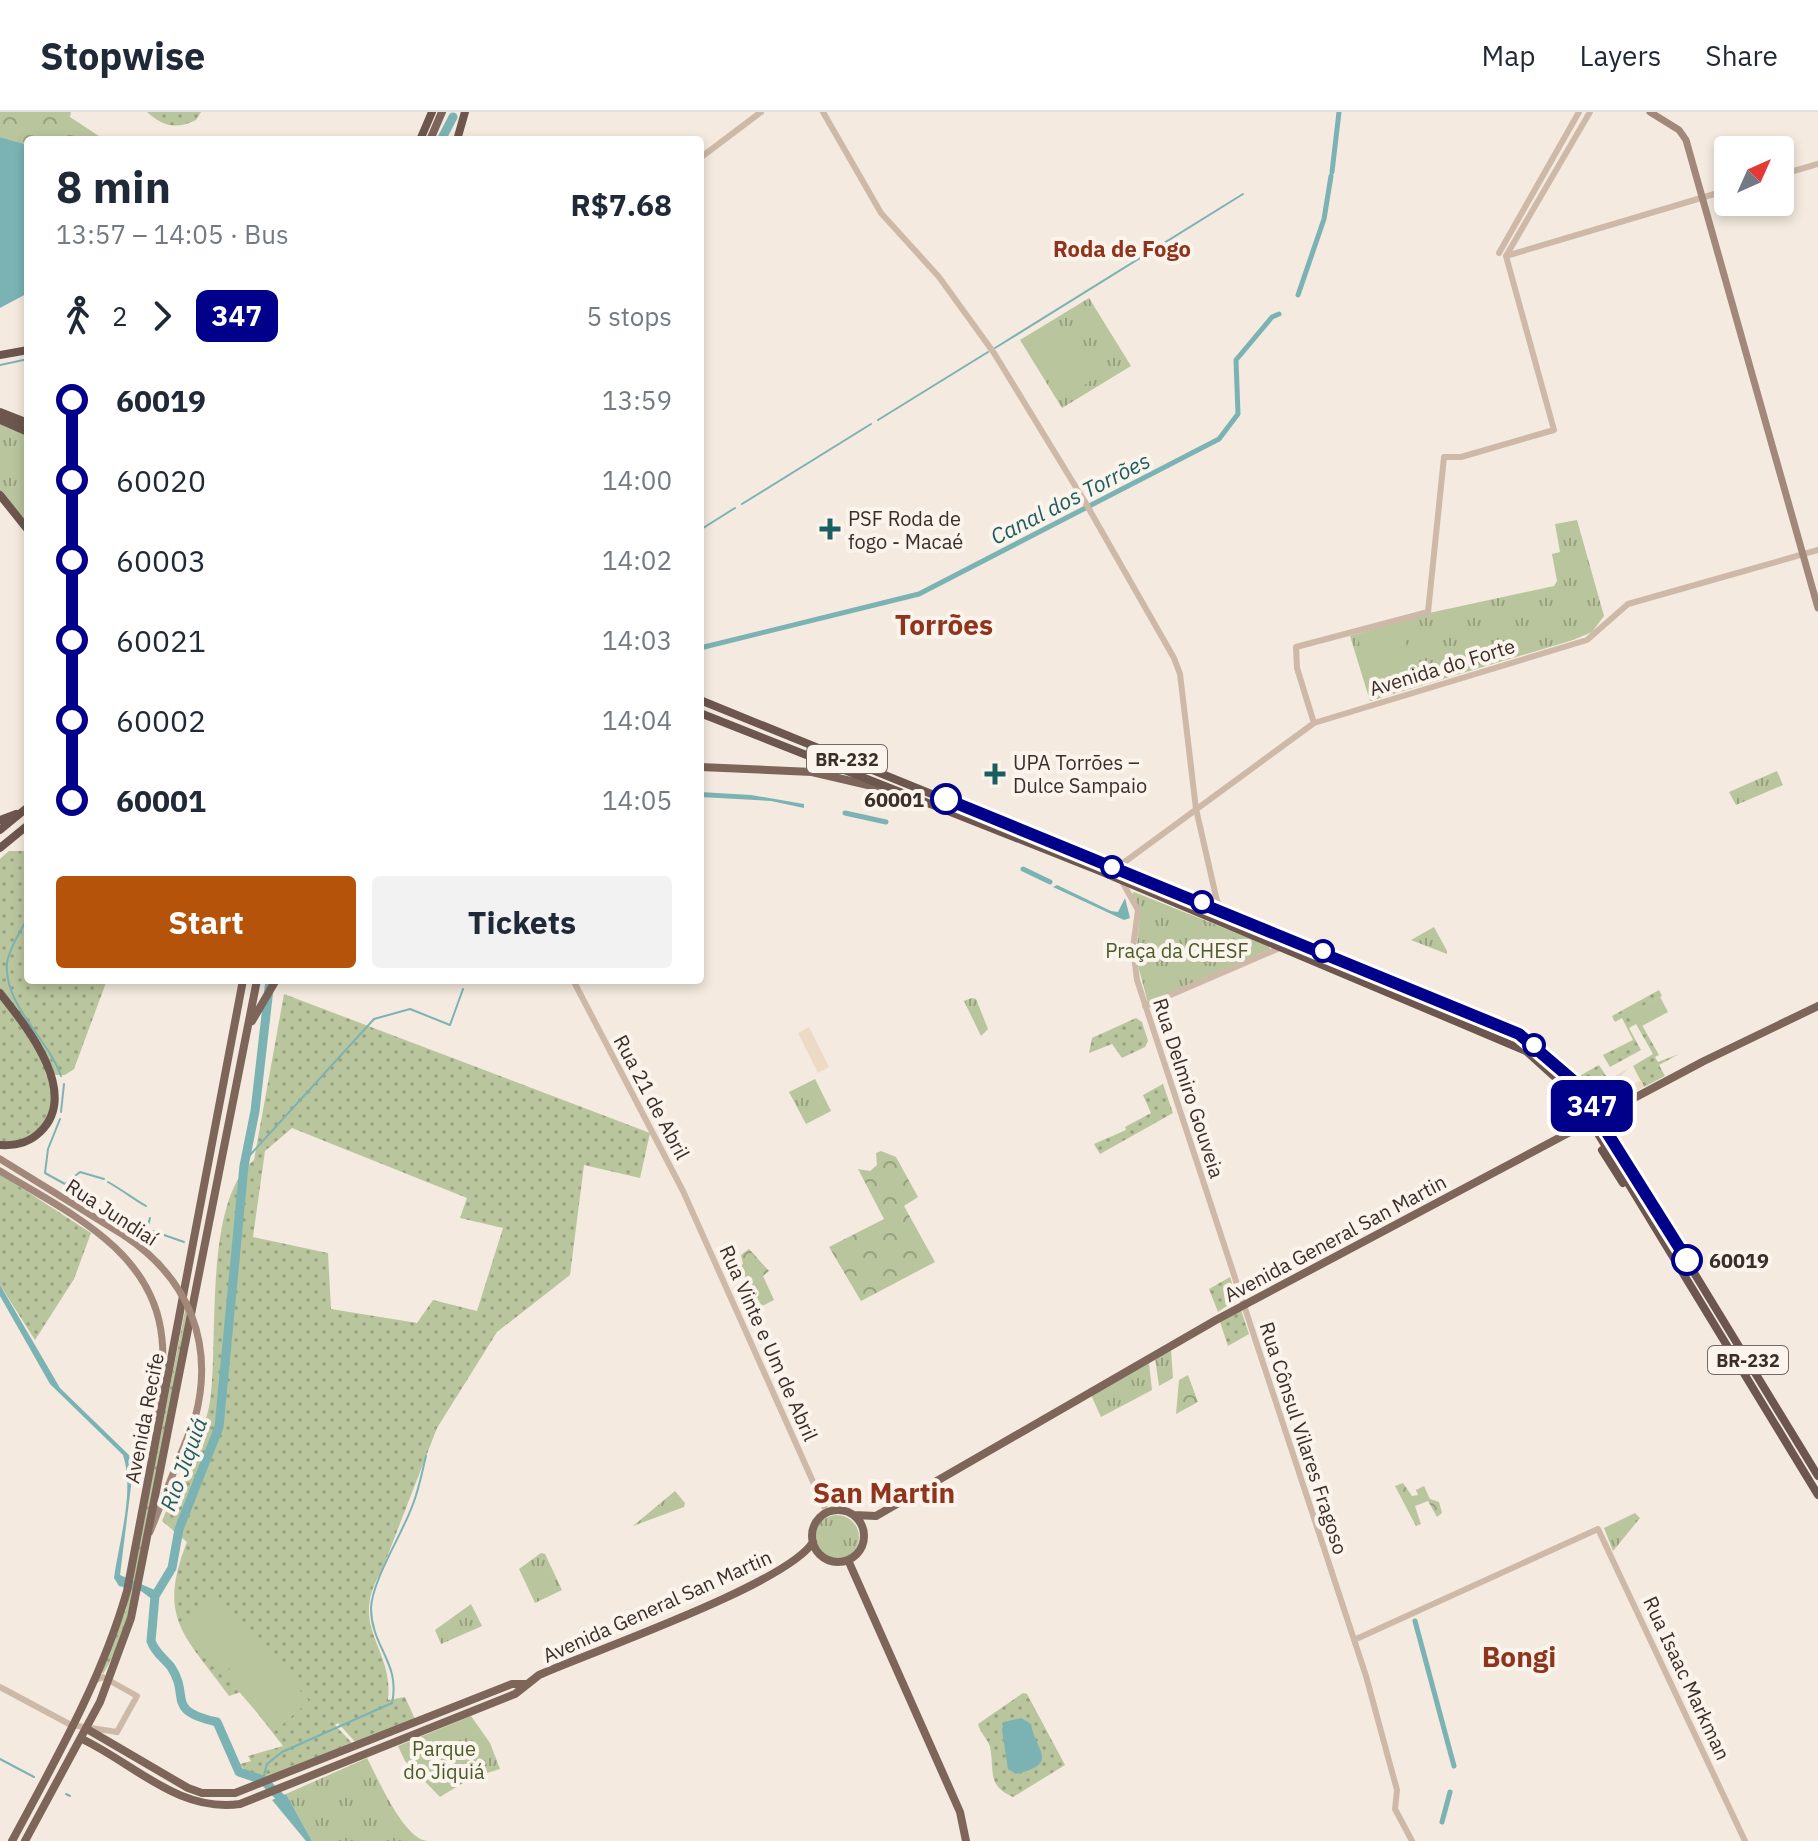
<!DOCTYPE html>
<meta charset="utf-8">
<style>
:root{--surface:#fff;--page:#f2f2f3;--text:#1f2937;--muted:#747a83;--line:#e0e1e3;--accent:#b45309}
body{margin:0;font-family:"IBM Plex Sans",sans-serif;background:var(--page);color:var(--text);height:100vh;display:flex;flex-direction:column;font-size:30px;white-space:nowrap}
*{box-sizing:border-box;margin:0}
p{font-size:26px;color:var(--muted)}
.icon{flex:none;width:44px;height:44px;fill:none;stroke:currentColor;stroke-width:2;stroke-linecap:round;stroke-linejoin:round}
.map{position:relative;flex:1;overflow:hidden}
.drawer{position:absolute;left:24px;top:24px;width:680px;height:848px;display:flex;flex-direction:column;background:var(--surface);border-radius:8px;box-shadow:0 4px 12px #0003}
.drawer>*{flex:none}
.badge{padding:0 16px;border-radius:12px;font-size:28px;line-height:52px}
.needle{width:52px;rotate:45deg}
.tools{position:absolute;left:1714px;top:24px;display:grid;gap:16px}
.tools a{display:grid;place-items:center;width:80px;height:80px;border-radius:8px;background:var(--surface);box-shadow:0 4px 12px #0003;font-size:40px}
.map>.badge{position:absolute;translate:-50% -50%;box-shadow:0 0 0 4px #fff}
.legs{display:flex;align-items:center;gap:12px;height:88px;padding:0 32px;font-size:26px}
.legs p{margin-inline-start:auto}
.summary{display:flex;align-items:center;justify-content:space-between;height:136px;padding:0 32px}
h1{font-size:44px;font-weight:700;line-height:60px}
.cta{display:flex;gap:16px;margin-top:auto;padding:16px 32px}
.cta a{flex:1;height:92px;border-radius:8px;background:var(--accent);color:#fff;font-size:32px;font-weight:700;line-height:92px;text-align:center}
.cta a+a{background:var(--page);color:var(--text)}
ul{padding:0 32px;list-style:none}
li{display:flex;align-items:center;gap:28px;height:80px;font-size:30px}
li i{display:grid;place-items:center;width:12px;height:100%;margin:0 10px;background:currentColor}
li i::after{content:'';width:20px;height:20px;margin:-10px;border:6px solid;border-radius:50%;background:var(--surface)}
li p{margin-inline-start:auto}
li:first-child i{background:linear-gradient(#0000 50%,currentColor 0)}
li:last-child i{background:linear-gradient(currentColor 50%,#0000 0)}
header{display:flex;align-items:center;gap:48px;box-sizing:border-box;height:112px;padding:0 40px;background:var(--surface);border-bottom:2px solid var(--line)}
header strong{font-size:38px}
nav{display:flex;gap:44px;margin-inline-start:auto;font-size:28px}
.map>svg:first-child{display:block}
</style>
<header>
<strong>Stopwise</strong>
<nav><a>Map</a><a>Layers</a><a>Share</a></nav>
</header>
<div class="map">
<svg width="1818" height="1729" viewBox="0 0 1818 1729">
<defs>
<pattern id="grass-dots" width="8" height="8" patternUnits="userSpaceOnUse" patternTransform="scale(2)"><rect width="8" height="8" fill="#b9c59d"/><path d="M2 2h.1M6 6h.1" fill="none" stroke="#98a080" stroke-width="1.8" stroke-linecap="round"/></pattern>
<pattern id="forest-crowns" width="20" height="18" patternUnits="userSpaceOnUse" patternTransform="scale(2)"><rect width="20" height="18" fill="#b9c59d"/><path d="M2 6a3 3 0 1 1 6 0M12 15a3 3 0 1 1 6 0" fill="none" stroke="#98a080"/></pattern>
<pattern id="park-tufts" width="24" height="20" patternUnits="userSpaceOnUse" patternTransform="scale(2)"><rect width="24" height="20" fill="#b9c59d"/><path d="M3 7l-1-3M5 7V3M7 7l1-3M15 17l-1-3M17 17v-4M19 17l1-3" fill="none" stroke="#98a080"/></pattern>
</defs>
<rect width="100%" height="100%" fill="#f4eadf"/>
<path fill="url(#grass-dots)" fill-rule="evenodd" d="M147,0H201L196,8C176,18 162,14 147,0Z
M9,739H28V868H107L74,957L65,963H55L0,879V747Z
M1659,878L1662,884L1634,899L1659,943L1655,945L1658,950L1679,942L1659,953L1665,964L1644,975L1633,954L1653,942L1636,912L1629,916L1641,938L1610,955L1603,943L1633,928L1622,906L1615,910L1612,904Z
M0,881L45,953L46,963L55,977V1002L39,1022L0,1033Z
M284,882L650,1021L640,1066L584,1053L570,1163L497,1220L437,1316L382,1458C347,1515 394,1535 388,1588L405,1585L415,1607L357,1632L338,1611L335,1613L352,1631L268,1666L248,1663L240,1652L251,1649L248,1644L283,1634L241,1580L229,1584C186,1524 156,1508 187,1430L162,1409C176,1376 205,1323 210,1289C219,1228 203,1089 254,1048ZM292,1016L467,1086L460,1106L503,1116L477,1199L433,1188L417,1211L331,1197L328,1141L253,1125L265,1039Z
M1136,906L1142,910L1148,929L1145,935L1122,946L1112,932L1089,941L1092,926Z
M1599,953L1621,987L1603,996L1586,978L1604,967L1603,963L1582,974L1576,966Z
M1163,972L1173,1001L1100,1042L1094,1032L1126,1018L1125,1015L1151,1001L1143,983Z
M0,1062L91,1121L74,1167L35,1228L0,1173Z
M1230,1165L1237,1187L1218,1200L1209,1177Z
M186,1193L190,1205L132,1493L118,1536L103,1562L101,1558L126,1498Z
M1241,1198L1249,1222L1228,1234L1220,1210Z
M1023,1581L1027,1582L1065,1653L1013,1685C986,1673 995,1659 990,1635C988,1627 980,1621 978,1612Z"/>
<path fill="url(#forest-crowns)" d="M0,0H71L70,5L105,28H28V33L0,25Z
M881,1039L896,1045L918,1085L904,1094L935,1150L861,1189L829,1135L884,1107L858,1057L870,1059L877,1053L876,1041Z
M749,1137L769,1159L763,1164L774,1188L762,1194L739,1155L743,1152L741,1143Z
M1188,1263L1198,1290L1176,1302L1179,1268Z
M1403,1371L1412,1384L1418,1383L1416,1378L1424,1374L1430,1387L1439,1390L1442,1401L1437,1405L1428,1389L1415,1394L1421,1412L1416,1414L1395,1374Z"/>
<path fill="url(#park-tufts)" d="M1089,186L1131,254L1062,296L1020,228Z
M0,312L28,324V415L0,380Z
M1577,408L1604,504L1592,520L1573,528L1370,589L1350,524L1429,501L1554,474L1557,469L1552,442L1560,440L1555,412Z
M1777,659L1783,673L1736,693L1729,680Z
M1134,780L1269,834L1270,837L1148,891L1136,846L1140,801L1132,782Z
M1434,815L1447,839V842L1411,828Z
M972,886L976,887L988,917L981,924L964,889Z
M815,967L831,999L806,1012L789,980Z
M1171,1238L1173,1266L1159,1274L1155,1246Z
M1149,1251L1152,1278L1101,1305L1091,1283Z
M675,1379L685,1391L684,1395L633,1414Z
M1635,1401L1640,1406L1613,1439L1604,1416Z
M815 1425a22 22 0 1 1 44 0a22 22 0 1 1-44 0Z
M541,1441L545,1442L562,1478L535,1491L519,1457Z
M471,1492L482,1514L441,1532L435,1518Z
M471,1604L490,1631L500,1657L471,1666L440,1685L405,1649L398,1634Z
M367,1646C378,1667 404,1727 427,1729H312L286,1682Z"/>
<path fill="#b9c59d" d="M1057,211L1092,268L1062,287L1026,230Z
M1402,515L1410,547L1366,561L1358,525Z
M1403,553L1410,575L1385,582L1378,561Z
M1660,885L1668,900L1642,914L1633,899Z
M214,1480L259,1531L223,1562L179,1511Z
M262,1535L309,1589L274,1620L227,1566Z
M454,1624L462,1643L422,1657L420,1654L428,1651L423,1637Z"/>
<path fill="#eddac5" d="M809,915L829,955L818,961L798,921Z
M1629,956L1622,963L1629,975L1641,968L1644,975L1621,987L1610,967Z"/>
<path fill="#7bb3b4" d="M0,25L28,33V181L0,196Z
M700,680L751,683L804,692V696L771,689L700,685Z
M1057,773L1111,799L1118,800L1125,786L1130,806L1124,808L1053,775Z
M0,1173L60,1276L129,1343L133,1358L120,1463L157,1479L153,1488L141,1479L119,1474L114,1466C119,1429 135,1379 123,1343L50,1272L0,1184Z
M1021,1606L1031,1612C1035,1639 1061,1651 1016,1662L1008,1657L1002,1618L1004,1610Z
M286,1682L312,1729H306L272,1688Z"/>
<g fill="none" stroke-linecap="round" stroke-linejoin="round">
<path stroke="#7bb3b4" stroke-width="2" d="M509,28V25
M995,236L1243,82
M0,253L28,247
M878,308L988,240
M742,392L871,312
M700,418L735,396
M28,805C21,819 9,836 7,851C3,892 49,928 61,964
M61,1000L64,972
M60,1007L48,1037L45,1061L65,1072L80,1060L104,1067
M244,1054L250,1043L374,907L410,897L450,913L463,877
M108,1070C122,1078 134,1087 146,1094
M150,1106L147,1117L184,1130
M0,1647L34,1665
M263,1667L267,1652L282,1640L392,1591C401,1551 371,1535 371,1496C372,1468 403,1421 413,1392C419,1377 422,1360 426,1344
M66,1682L70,1684"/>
<path stroke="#7bb3b4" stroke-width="5" d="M1332,60L1339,0
M1298,183L1324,107L1331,64
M700,536L919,482L1219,327L1238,302L1236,248L1272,205L1279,202
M845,701L886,710
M1023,757L1050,770
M1415,1509L1454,1654
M1442,1710L1450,1680"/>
<path stroke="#7bb3b4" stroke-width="9" d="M441,28L453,5
M270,868L255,999L244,1054L219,1315L179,1417L172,1456L155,1484L151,1529C155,1541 164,1546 171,1555C191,1585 164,1598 217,1610L239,1660L263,1668L287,1692"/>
<path stroke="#ceb9a9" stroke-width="6" d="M823,0L881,101L939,165L994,241L1085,390L1174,546L1180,562L1196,697L1217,789L1223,798
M700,46L761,0
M1780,63L1818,52
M1499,141L1579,0
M1506,144L1728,78
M1506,144L1590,0
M1314,611L1297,556L1296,535L1428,500L1444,345H1461L1554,318L1506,144
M573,868L683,1079L827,1401
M1145,894L1296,829
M1354,1528L1598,1417L1745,1729
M96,1568L103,1565L137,1584L117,1620
M0,1575L71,1613L117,1620
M1412,1729L1395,1697L1397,1678L1366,1564L1137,868L1133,836L1138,798L1115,757L1314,611L1587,528L1628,492L1818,438"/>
<path stroke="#a2887a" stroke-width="7" d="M1650,0L1679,18L1686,28L1818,496
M0,1047L125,1124
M0,1059C67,1100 154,1138 162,1227C165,1254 159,1280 156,1306
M150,1420L195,1306"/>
<path stroke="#7d655a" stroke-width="8" d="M430,28L442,0
M700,655L812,660L885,677
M252,909L276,868
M812 1424a26 26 0 1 1 52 0a26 26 0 1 1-52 0Z
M854,1403L876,1404L1216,1208L1704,949L1818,894
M848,1448L960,1700L966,1729
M87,1617L188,1676L202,1681H235L512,1572H525
M82,1627C133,1651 179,1701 240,1692L515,1582L539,1563C593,1539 787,1472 813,1430
M12,1729C55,1649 102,1567 127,1479L243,868
M25,1729L100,1590L131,1506L257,868"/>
<path stroke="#6c564d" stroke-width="8" d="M420,28L432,0
M457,28L465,0
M0,243L28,238
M0,300L28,311
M0,308L28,320
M0,383L28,418
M700,588L1503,914C1544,935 1574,967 1599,1005L1818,1364
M700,601L1100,759L1526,939L1567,976L1586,1002L1818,1383
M0,708L16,702
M0,718L28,695
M0,736L28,713
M0,881C26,914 81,981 40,1020C29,1031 15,1034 0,1033
M1583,998L1579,1015L1595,1020
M1602,1038L1623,1071"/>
<path stroke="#a2887a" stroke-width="7" d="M125,1124C189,1167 215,1232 195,1306"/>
</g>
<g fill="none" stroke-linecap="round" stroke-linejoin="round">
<g stroke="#fff" stroke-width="18">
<path id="line-1" d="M946,687L1519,922L1576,971L1687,1148"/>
</g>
<use href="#line-1" stroke="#00008b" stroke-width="12"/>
</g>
<g fill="#1c5d60" stroke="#fbf4ec" stroke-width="3">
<path d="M826 405h8v8h8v8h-8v8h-8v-8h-8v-8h8z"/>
<path d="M991 650h8v8h8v8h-8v8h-8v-8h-8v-8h8z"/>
</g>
<g fill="#fff" stroke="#00008b" stroke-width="4">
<circle cx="946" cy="687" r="14"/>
<circle cx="1112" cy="755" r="10"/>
<circle cx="1202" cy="790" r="10"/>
<circle cx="1323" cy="839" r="10"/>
<circle cx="1534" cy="933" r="10"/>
<circle cx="1687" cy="1148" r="14"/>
</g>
<g text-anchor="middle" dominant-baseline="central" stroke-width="8" stroke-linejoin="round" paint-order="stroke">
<g fill="#fbf4ec" stroke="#756964" stroke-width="2">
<rect x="807" y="633" width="80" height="28" rx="6"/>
<rect x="1708" y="1234" width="80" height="28" rx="6"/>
</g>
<g font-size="18" font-weight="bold" fill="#3b2e29">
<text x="847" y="647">BR-232</text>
<text x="1748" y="1248">BR-232</text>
</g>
<g font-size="20" fill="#3b2e29" stroke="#fbf4ec" text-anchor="start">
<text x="848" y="406">PSF Roda de<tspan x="848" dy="23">fogo - Macaé</tspan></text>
<text x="1013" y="650">UPA Torrões –<tspan x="1013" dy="23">Dulce Sampaio</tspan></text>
</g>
<g font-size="20" fill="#3b2e29" stroke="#fbf4ec">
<text transform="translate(1442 555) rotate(-17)">Avenida do Forte</text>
<text transform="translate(1189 976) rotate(72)">Rua Delmiro Gouveia</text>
<text transform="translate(652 985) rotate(62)">Rua 21 de Abril</text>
<text transform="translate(112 1100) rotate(33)">Rua Jundiaí</text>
<text transform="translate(1335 1126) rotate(-28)">Avenida General San Martin</text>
<text transform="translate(769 1231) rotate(66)">Rua Vinte e Um de Abril</text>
<text transform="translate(144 1306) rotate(-79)">Avenida Recife</text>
<text transform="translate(1304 1326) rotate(72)">Rua Cônsul Vilares Fragoso</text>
<text transform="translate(657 1494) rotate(-24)">Avenida General San Martin</text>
<text transform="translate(1687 1566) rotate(65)">Rua Isaac Markman</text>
</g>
<g font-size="20" font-weight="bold" fill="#3b2e29" stroke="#fbf4ec" text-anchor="end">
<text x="924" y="687">60001</text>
<text x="1709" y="1148" text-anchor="start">60019</text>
</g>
<g font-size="20" fill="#4b5b2b" stroke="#fbf4ec">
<text x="1177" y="838">Praça da CHESF</text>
<text x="444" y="1636">Parque<tspan x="444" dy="23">do Jiquiá</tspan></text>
</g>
<g font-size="22" font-weight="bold" fill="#8f351d" stroke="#fbf4ec">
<text x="1122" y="136">Roda de Fogo</text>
</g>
<g font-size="22" font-style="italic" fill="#1c5d60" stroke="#fbf4ec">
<text transform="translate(1070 386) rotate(-27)">Canal dos Torrões</text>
<text transform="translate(183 1352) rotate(-70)">Rio Jiquiá</text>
</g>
<g font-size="28" font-weight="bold" fill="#8f351d" stroke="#fbf4ec">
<text x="944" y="512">Torrões</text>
<text x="884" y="1380">San Martin</text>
<text x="1519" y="1544">Bongi</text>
</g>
</g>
</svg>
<div class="tools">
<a><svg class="needle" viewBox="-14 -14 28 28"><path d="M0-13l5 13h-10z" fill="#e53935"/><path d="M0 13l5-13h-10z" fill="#747a83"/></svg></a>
</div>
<b class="badge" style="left:1592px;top:994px;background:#00008b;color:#fff">347</b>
<section class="drawer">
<div class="summary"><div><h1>8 min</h1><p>13:57 – 14:05 · Bus</p></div><b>R$7.68</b></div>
<div class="legs"><svg class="icon" aria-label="walk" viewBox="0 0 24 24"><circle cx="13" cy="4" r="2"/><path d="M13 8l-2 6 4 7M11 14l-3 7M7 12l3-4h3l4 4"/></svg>2<svg class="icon" aria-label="forward" viewBox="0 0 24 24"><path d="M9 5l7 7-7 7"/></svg><b class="badge" style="background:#00008b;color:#fff">347</b><p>5 stops</p></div>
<ul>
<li><i style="color:#00008b"></i><b>60019</b><p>13:59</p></li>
<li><i style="color:#00008b"></i><span>60020</span><p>14:00</p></li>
<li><i style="color:#00008b"></i><span>60003</span><p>14:02</p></li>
<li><i style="color:#00008b"></i><span>60021</span><p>14:03</p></li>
<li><i style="color:#00008b"></i><span>60002</span><p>14:04</p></li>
<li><i style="color:#00008b"></i><b>60001</b><p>14:05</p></li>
</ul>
<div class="cta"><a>Start</a><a>Tickets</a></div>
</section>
</div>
